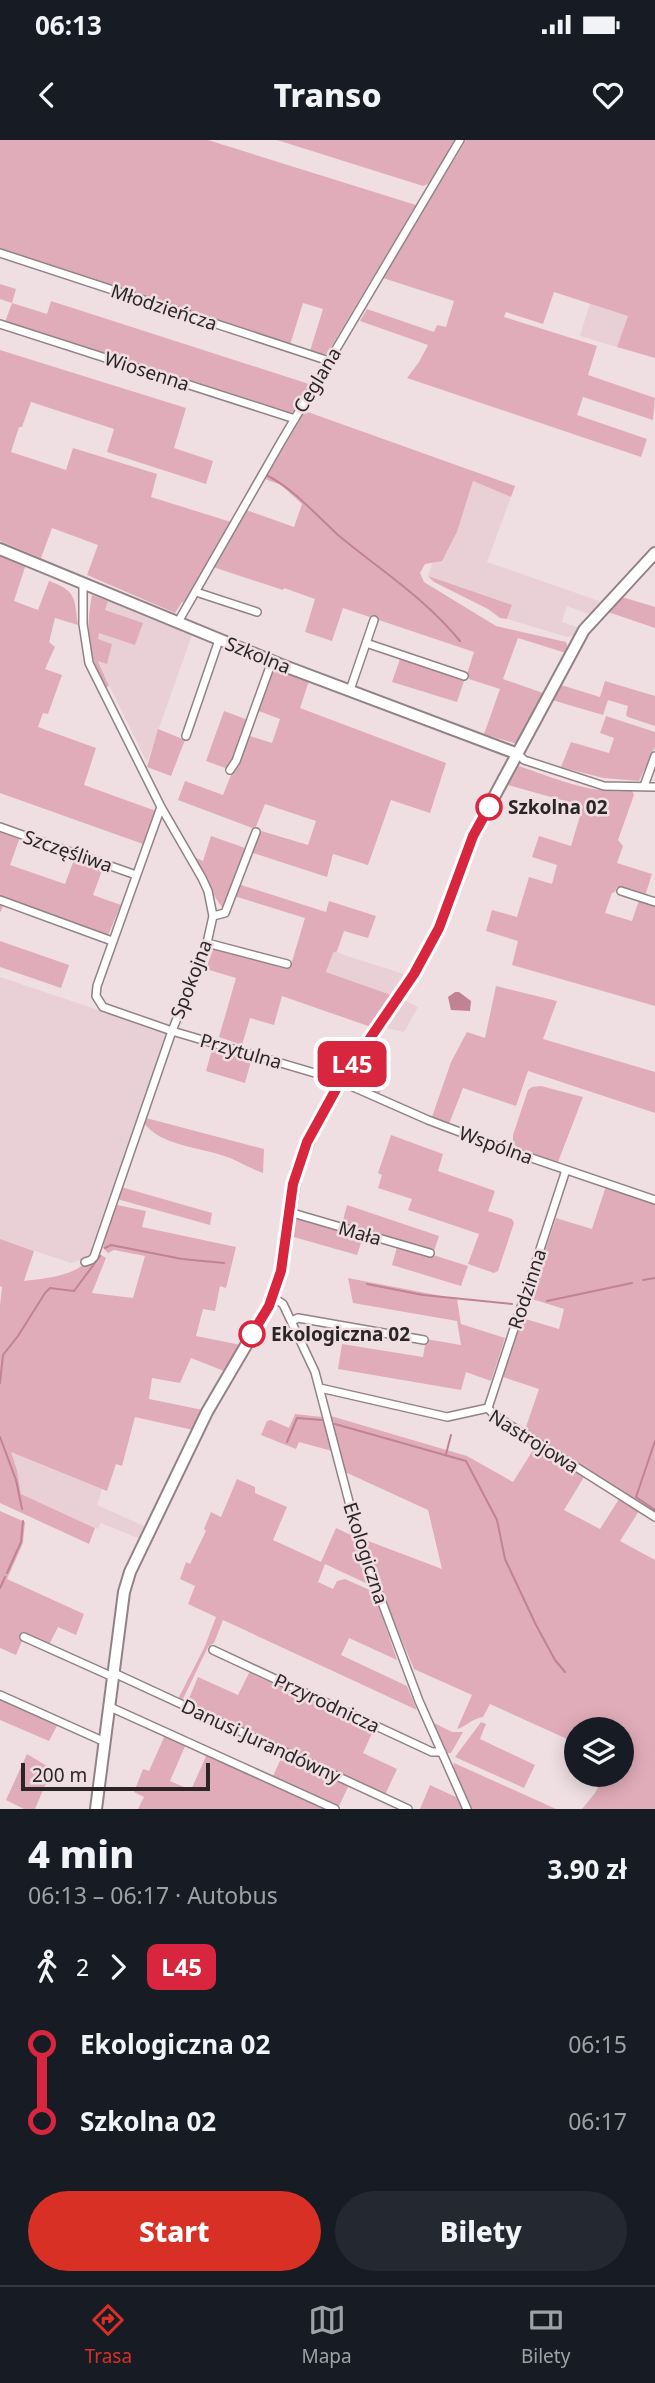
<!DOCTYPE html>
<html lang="pl">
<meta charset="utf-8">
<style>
:root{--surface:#171b24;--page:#242831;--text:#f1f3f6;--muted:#9ea1a6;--line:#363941;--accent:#d93025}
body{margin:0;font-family:"Noto Sans",sans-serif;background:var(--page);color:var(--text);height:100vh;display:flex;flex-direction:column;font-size:26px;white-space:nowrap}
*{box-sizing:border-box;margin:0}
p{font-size:23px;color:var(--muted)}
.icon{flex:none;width:38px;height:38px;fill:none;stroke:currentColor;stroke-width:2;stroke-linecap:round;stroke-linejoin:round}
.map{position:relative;height:1669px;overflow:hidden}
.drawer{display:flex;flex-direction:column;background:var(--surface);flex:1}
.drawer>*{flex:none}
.badge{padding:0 14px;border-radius:10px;font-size:24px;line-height:46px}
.controls{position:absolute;left:564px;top:1577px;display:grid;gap:14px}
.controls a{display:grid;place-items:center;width:70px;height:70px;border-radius:50%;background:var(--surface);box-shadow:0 4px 18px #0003;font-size:35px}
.scale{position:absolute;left:21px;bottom:18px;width:189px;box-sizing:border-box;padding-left:7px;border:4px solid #2b2527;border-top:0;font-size:19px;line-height:24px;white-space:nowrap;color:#2b2527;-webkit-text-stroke:5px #efdfe3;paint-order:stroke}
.map>.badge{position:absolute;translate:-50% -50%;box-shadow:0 0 0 4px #fff}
.legs{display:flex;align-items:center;gap:10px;height:77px;padding:0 28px;font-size:23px}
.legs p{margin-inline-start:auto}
.overview{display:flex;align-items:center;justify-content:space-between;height:119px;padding:0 28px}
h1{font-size:38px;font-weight:800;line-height:52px}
.primary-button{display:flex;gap:14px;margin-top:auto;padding:14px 28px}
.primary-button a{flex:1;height:80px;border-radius:42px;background:var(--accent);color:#fff;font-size:28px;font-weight:800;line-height:80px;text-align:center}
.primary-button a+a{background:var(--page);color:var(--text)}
ul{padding:0 28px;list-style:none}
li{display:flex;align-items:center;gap:24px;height:77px;font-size:26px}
li i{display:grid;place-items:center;width:10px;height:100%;margin:0 9px;background:currentColor}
li i::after{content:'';width:18px;height:18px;margin:-9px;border:5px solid;border-radius:50%;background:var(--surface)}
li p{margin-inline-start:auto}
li:first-child i{background:linear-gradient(#0000 50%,currentColor 0)}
li:last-child i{background:linear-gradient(currentColor 50%,#0000 0)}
.status{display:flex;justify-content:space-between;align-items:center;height:49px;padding:0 35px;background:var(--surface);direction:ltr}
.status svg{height:19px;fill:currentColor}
header{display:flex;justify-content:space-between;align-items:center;height:91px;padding:0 28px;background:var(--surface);font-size:32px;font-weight:800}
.tabs{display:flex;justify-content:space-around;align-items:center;height:98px;border-top:2px solid var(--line);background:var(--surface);font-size:19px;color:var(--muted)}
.tabs a{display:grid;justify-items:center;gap:4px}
.tabs .current{color:var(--accent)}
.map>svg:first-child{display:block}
</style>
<div class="status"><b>06:13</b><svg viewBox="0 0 49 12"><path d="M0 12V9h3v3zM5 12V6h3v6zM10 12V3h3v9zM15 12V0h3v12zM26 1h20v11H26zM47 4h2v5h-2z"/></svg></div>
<header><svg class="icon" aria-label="back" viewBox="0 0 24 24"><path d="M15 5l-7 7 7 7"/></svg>Transo<svg class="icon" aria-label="heart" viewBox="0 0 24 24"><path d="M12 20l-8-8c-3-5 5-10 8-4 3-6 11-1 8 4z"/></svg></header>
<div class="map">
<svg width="655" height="1669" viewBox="0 0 655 1669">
<rect width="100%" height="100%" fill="#efdfe3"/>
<path fill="#e8d0d6" d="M590,163L628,176L617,207L580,196Z
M473,341L511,357L487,422L602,462L589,474L567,466L562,482L579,488L576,495L567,497L507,479L512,465L428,436L433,422L442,421L457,392Z
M108,461L192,495L147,622L107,541L94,509L97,492Z
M337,811L341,814L407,835L394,856L326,832L333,813Z
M0,837L167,893L88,1118L71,1123L0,1099Z
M404,860L418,867L404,892L386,888Z
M10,1311L102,1349L97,1365L146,1387L140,1399L101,1383L98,1389L21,1354L17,1330Z"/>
<path fill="#e1acba" d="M0,0H208L416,65L327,214L321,215L310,211L323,169L303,163L290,205L0,110Z
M277,0H454L432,42L423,46Z
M466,0H655V218L617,207L628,176L554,152L543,184L506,172L504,177L597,206L588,235L655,258L653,280L583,257L577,275L647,299L641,317L407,238L419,222L428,205L360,181L367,169L434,192L437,185L446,187L454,161L383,138Z
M0,144L16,149L12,163L47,174L51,161L309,244L292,273L5,182L12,163L0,159Z
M0,210L186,268L174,308L213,321L206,344L107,312L114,289L31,262L22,287H19L11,312L66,330L73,308L157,334L151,357L231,382L185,463L182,462L175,473L87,435L98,405L52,388L41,418L0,401Z
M305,271L515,346L511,357L473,341L457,392L442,421L425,424L420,433L424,442L496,486L566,502L567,505L566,513L518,498L503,539L546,554L517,604L484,594L500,549L469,539L467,534L474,512L343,468L332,501L305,492L315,459L284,448L283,450L213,427L246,370L294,387L302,364L281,345L265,339Z
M0,415L26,424L14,461L38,470L49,441C77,451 74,458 78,485L55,478L49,502L55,507L45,529L62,535L48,574L43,573L38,587L96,608L84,645L156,671L143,704L0,653Z
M428,436L512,465L507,479L500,478L488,469L434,442Z
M92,455L108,461L105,470L143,483L135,505L99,493L98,499L112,504L107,524L98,521L109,546L105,548C88,512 85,495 92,455Z
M622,457L655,467V488L608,472Z
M400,519L464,541L457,562L392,542Z
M278,529L309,541L300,568L446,623L430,673L391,660L368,725L333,714L327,737L250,712L258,690L308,705L316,681L265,664L255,689L178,660L185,641L223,655L247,595L272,603L280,579L256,570L269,535Z
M605,541L655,556V586L628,577L626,575L628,566L608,560L603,575L552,560L561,545L600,557Z
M224,571L248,580L234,619L228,629L206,621Z
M606,576L655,592V607L639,641L603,638L561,627L571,602L609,613L614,598L600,593Z
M158,589L185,600L171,636L147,627Z
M519,626C554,638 595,656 632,650L634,655L618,700L623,706L617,723L652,734L645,756L617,747L615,752L612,753L605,773L632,781L639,760L655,765V866L512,825L518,801L486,791L492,770L517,777L529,737L552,744L557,725L532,717L539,696L571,706L583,666L508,645Z
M0,690L20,697L10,725L65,744L75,717L103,728L93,755L121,765L105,802L3,766L0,773Z
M211,696L248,709L223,767C216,763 200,728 194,717L203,721Z
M238,744L326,772L329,761L376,776L368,798L344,791L337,811L333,813L326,832L394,856L371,887L282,856L274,885L250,878L242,905L219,897L236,838L206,829L214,807L290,828L305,778L234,756Z
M0,801L69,825L61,848L0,827Z
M496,846L557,861L543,899L655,932V973L528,931L516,966L463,948L449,984L432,977L451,922L467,892L485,898Z
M213,906L252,918L245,943L206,931Z
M367,914L391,923L379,955L348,941Z
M541,946L583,957L558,1022L520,1010L513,1003V995L528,950L532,947Z
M146,978L264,1009L263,1033C248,1028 236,1019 221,1015C197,1007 160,1005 144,983Z
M391,995L443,1014L438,1031L495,1051L488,1071L512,1079L514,1083L498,1131L494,1133L468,1124L479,1094L408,1070L412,1059L378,1048L382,1035L378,1033Z
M606,1046L655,1063V1372L525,1290L539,1249L503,1237L522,1178L559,1189L564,1169L529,1158L556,1078L592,1089Z
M121,1047L212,1073L210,1085L117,1059Z
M117,1065L146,1071L142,1087L236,1107L226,1148L220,1146L215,1171L203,1169L196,1196L241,1205L224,1231L191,1218L180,1243L152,1238L149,1259L203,1270L193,1290L135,1277L122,1326L116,1324L107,1351L11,1312L17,1330L21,1354L95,1388L89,1404L0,1363V1166L2,1147L0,1146V1099L34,1111L24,1141C55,1137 75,1136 98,1113L106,1118L92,1153L133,1158L145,1116L114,1110L108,1113L103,1108L110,1080Z
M347,1065L439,1096L434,1111L342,1084Z
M293,1075L363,1097L357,1115L290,1096Z
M397,1107L429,1116L433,1115L468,1126L461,1146L392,1125Z
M348,1138L457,1159L461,1184L505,1198L491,1241L466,1232L461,1250L338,1229L342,1204L423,1217L426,1199L461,1205L457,1181L353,1163Z
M295,1274L322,1277L332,1311L299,1302L296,1309L261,1295L267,1281L271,1280L289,1288Z
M331,1276L467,1316L513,1342L535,1307L584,1337L564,1370L600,1389L619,1359L639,1371L620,1401L655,1420V1669H582L595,1653L605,1635L621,1634V1589H576V1603L490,1564L483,1577C473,1578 467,1586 457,1589L472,1555L414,1529L381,1451L363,1399L442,1429L428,1370L345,1332Z
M237,1339L255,1347V1353L287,1367L273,1400L321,1422L336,1388L355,1397L372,1446L325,1424L318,1442L333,1449L337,1441L345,1439L374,1452L397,1520L349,1498L341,1515L407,1546L417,1570L223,1480L214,1503L208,1507L182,1561L178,1559L205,1506L216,1477L188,1464L195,1446L180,1439L186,1422L190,1424L206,1391L204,1389L211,1372L221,1377Z
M0,1371L25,1382L23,1403L7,1439L84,1474L76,1495L58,1487L49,1505L25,1494L16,1515L0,1508Z
M250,1531L374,1589L363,1613L397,1629L385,1655L187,1563L198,1537L238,1555Z
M0,1557L58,1584L49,1601L0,1580Z
M432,1582L452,1592H463L451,1613H446Z
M481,1582L486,1584L480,1599L535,1625L524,1648L455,1617Z
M165,1595L186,1604L170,1641L191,1650L207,1614L328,1669H138L144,1657L134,1652L143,1629L149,1631Z
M27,1614L52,1629L35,1669H24L6,1660Z
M283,1614L349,1645L339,1666L273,1636Z
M454,1623L556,1669H472L453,1628Z
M430,1645L458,1658L464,1669H420Z"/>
<path fill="#c18294" d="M455,852H459L471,861L470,871L451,870L448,857Z"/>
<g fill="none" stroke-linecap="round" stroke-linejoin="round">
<path stroke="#c18294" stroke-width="2" d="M268,336C295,350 316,375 338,395C380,430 425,458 460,501
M105,1108L111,1105L182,1119L224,1123
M643,1140L655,1138
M367,1144L423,1155L512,1164
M547,1161L632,1143
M0,1243L3,1215L18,1196L45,1153L50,1148L74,1151L100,1116
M335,1284L466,1321L497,1380L505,1419L536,1485L555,1520L565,1532
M0,1297L16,1340L22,1369
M655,1301L636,1357L655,1370
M287,1302L297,1278L322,1280
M446,1314L451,1295
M7,1433L21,1402L23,1381
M0,1448L5,1437"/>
<g stroke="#918286" stroke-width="10">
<path id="street" d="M0,113L329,221
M0,184L295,279
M83,442V484L89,523L161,667L202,738L208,751L213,776L207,803L172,891L94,1117L91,1120L85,1122
M196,452L257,472
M178,482L281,302L460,0
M366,503L464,536
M350,550L374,480
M186,596L219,500
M518,614L524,620L604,646L655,647
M230,630L236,621L272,521
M644,646L655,616
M161,667L97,846L96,856L103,867L172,891L335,939L428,980L505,1009L655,1060
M0,687L136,735
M621,751L655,762
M0,760L112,801
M213,776L225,773L256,692
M207,803L287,824
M289,1072L430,1113
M272,1157L283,1164L315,1232L358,1396L377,1449L419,1561L467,1669
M292,1181L298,1178L424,1200
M320,1248L447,1277L488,1268
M488,1268L566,1030
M488,1268L494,1275L655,1377
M24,1497L113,1537
M213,1510L432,1612H442
M114,1533L408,1669
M0,1555L105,1602
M110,1567L335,1669"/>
</g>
<g stroke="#918286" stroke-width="14">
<path id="secondary" d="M0,409L279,524L518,614
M96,1669L124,1452L130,1432L207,1272L269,1166L281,1131L296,1032L314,988L340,942L414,834L439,788L473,696L584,490L655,413"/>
</g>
<use href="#street" stroke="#fff" stroke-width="7"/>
<use href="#secondary" stroke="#fff" stroke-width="10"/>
</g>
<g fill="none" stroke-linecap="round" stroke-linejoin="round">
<g stroke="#fff" stroke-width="16">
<path id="line-1" d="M252,1194L269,1166L281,1131L293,1044L307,1002L340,942L414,834L439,788L473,696L489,667"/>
</g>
<use href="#line-1" stroke="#d7263d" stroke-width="10"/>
</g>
<g fill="#fff" stroke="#d7263d" stroke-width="3.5">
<circle cx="489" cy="667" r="12"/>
<circle cx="252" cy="1194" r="12"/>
</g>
<g text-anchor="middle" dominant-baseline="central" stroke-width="5" stroke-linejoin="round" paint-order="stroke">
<g font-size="19" fill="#2b2527" stroke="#efdfe3">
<text transform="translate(164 167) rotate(18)">Młodzieńcza</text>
<text transform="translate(147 231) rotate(18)">Wiosenna</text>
<text transform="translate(317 240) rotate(-59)">Ceglana</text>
<text transform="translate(258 515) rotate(22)">Szkolna</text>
<text transform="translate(68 711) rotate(19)">Szczęśliwa</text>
<text transform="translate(191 839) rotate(-69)">Spokojna</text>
<text transform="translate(241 911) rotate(16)">Przytulna</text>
<text transform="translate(496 1005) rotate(20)">Wspólna</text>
<text transform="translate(360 1093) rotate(16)">Mała</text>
<text transform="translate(527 1149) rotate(-72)">Rodzinna</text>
<text transform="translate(534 1301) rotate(32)">Nastrojowa</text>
<text transform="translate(366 1413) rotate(72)">Ekologiczna</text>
<text transform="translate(327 1563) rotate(25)">Przyrodnicza</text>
<text transform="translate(261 1601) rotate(25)">Danusi Jurandówny</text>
</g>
<g font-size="19" font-weight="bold" fill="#2b2527" stroke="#efdfe3" text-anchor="start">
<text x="508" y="667">Szkolna 02</text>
<text x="271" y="1194">Ekologiczna 02</text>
</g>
</g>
</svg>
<div class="controls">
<a><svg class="icon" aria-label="layers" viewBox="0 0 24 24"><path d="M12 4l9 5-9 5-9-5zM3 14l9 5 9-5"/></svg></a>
</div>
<div class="scale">200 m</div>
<b class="badge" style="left:352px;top:924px;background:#d7263d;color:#fff">L45</b>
</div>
<section class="drawer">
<div class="overview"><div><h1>4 min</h1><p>06:13 – 06:17 · Autobus</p></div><b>3.90 zł</b></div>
<div class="legs"><svg class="icon" aria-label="walk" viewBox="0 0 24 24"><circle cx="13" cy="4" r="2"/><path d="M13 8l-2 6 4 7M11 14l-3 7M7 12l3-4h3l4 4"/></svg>2<svg class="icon" aria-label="forward" viewBox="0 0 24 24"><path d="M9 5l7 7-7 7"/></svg><b class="badge" style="background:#d7263d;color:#fff">L45</b></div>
<ul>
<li><i style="color:#d7263d"></i><b>Ekologiczna 02</b><p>06:15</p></li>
<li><i style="color:#d7263d"></i><b>Szkolna 02</b><p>06:17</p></li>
</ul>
<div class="primary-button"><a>Start</a><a>Bilety</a></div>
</section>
<nav class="tabs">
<a class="current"><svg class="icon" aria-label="directions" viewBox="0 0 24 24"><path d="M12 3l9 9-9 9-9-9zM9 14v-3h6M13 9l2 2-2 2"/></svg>Trasa</a>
<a><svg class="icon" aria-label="map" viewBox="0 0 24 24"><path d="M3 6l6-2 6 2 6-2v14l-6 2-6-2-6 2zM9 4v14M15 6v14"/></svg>Mapa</a>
<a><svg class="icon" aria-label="tickets" viewBox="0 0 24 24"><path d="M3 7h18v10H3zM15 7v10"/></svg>Bilety</a>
</nav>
